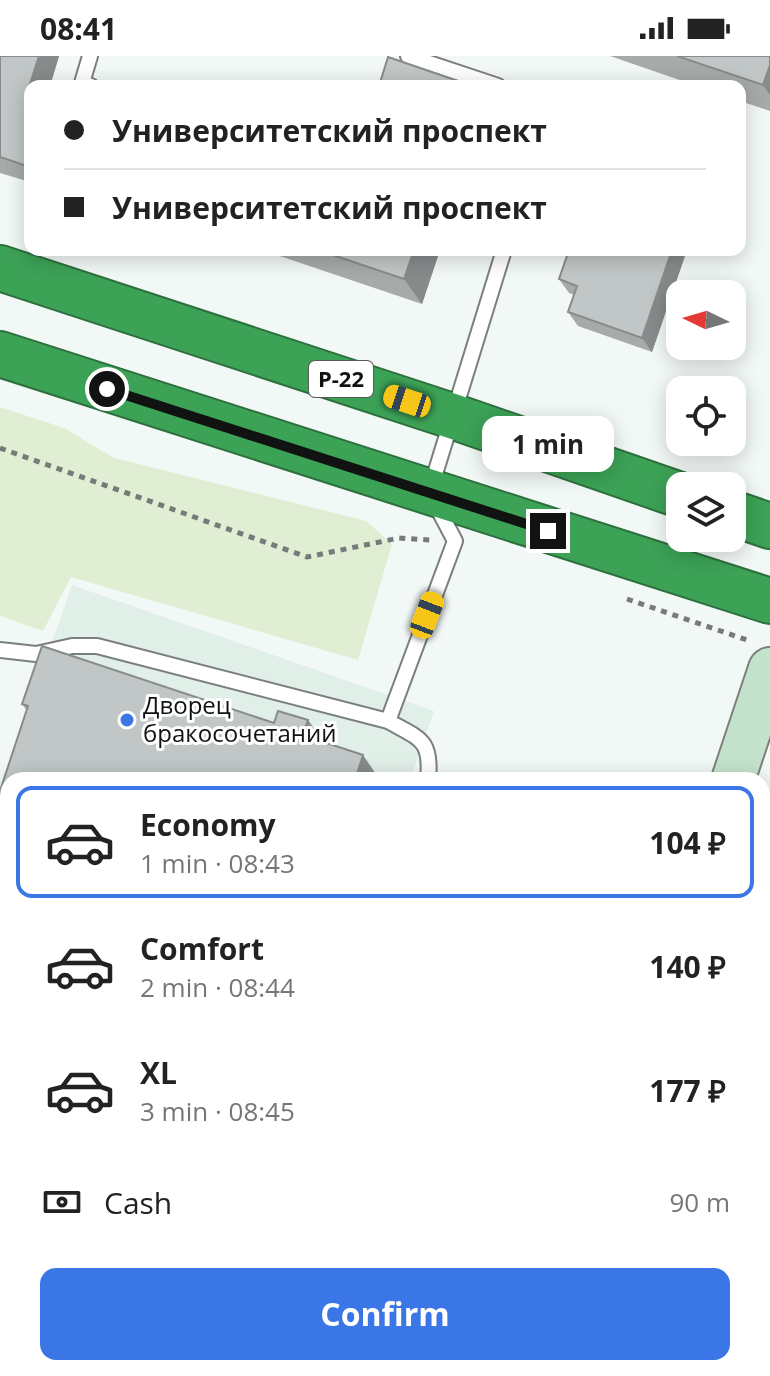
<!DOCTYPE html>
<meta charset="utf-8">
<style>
:root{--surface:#fff;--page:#f2f2f2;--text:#222;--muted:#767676;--line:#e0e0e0;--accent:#3a76e5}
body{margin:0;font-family:"Open Sans",sans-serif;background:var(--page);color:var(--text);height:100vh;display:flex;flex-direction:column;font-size:30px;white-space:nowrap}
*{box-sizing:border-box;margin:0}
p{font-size:26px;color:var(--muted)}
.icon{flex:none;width:44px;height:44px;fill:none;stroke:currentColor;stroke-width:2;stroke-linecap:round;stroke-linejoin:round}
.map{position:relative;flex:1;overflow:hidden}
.details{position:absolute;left:0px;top:716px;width:770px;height:604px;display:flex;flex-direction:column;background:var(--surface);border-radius:24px 24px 0 0;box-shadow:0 4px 20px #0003}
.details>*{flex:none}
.top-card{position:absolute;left:24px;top:24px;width:722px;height:176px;border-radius:16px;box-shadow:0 4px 20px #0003;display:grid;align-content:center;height:176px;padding:0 40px;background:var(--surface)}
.needle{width:52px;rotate:275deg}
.buttons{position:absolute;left:666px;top:224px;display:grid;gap:16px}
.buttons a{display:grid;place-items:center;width:80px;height:80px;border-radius:16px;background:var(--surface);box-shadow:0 4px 20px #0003;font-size:40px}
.end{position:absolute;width:36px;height:36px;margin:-18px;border:10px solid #111312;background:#fff;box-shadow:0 0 0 4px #fff}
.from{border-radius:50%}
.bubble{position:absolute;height:56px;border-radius:16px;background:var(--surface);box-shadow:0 4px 20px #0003;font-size:26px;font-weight:700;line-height:56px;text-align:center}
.car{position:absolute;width:24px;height:48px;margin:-24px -12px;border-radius:10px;box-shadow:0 0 6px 2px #0007;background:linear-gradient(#f5c518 24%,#345 0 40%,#f5c518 0 76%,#345 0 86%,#f5c518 0)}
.top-card b{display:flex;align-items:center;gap:28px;height:76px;font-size:30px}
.top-card b+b{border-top:2px solid var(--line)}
.top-card i{width:20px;height:20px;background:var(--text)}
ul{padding:14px 0 0;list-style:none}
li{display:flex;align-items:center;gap:24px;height:112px;margin:0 16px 12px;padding:0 24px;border:4px solid transparent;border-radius:16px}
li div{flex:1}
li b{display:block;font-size:30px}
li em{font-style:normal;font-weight:700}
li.active{border-color:var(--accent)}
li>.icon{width:72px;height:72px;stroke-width:1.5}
.pay{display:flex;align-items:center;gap:20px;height:88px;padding:0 40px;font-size:30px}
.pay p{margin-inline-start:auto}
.button{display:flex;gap:16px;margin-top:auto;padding:16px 40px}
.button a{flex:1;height:92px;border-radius:16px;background:var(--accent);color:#fff;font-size:32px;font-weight:700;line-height:92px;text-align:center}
.status{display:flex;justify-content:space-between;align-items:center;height:56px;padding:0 40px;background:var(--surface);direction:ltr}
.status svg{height:22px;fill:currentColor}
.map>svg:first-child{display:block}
.built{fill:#e1efe9}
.green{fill:#e0eed3}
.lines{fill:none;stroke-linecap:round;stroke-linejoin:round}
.lane-casing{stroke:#7b807d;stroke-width:18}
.street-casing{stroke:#7b807d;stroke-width:34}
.secondary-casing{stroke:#7b807d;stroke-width:46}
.highway-casing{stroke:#2d703e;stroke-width:48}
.path{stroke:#767a79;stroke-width:5;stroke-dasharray:6 6;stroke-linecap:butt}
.lane{stroke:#fff;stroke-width:14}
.street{stroke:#fff;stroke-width:30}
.secondary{stroke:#c4e3cc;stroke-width:42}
.highway{stroke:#3ca256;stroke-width:44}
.wall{fill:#a6abaa}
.shaded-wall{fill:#878b8b}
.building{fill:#c1c7c6;stroke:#878b8b;stroke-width:2}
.route{stroke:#111312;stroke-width:10}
.poi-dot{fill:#3a76e5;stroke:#fff;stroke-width:3}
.labels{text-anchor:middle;stroke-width:6;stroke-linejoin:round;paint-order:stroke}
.shield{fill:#fff;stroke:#585a59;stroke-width:2}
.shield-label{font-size:22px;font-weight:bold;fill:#111312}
.poi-label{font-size:24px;fill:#111312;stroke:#fff;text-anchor:start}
</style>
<div class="status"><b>08:41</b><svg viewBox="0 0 49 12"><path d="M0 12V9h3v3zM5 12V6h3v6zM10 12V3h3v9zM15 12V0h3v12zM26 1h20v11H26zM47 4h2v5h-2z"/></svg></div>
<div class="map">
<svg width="770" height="1320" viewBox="0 0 770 1320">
<rect width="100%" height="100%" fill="#f2f8f6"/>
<path class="built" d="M 72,529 L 434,655 L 410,724 L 8,724 L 8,800 L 0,797 L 0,735 Z"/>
<path class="green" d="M 0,351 L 64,372 L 114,402 L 366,465 L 392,488 L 358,604 L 71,521 L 43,575 L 0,560 Z"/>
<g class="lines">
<g class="lane-casing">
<g id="lane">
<path d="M 90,0 L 82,27 L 91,30"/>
<path d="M 408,0 L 498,30"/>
<path d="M 431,431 L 504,194"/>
<path d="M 0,594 L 36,598 L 72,590 L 97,590 L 388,665 C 420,683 432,683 428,724"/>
<path d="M 388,665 L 455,485 L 436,449"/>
<path d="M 0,793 L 8,796"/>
</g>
</g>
<g class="street-casing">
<g id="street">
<path d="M 0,1063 L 8,1067"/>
<path d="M 179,1320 L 182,1312"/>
</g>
</g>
<g class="secondary-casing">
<g id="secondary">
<path d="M 733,724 L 770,613"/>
<path d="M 546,1320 L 549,1312"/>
</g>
</g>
<g class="highway-casing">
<g id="highway">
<path d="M 0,212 L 452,360 L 680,439"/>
<path d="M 0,298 L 770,545"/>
<path d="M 732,457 L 770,470"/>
</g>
</g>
<g class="path">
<path d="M 0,392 L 307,501 L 399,482 L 430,484"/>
<path d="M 627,543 L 750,585"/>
</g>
<use href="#lane" class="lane"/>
<use href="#street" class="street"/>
<use href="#secondary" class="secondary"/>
<use href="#highway" class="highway"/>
</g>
<g class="wall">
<path d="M 0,0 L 59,0 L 50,30 L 30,30 L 30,126 L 0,117 Z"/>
<path d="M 610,0 L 770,0 L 770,55 L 740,45 L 740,30 L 697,30 Z"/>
<path d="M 262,194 L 440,194 L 422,248 Z"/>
<path d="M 687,194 L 652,296 L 578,270 L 568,256 L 574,239 L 569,237 L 559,223 Z"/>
<path d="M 22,648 L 274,667 L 308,664 L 322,685 L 380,724 L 8,724 L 8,770 L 0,759 L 0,735 L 27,655 Z"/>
</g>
<g class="shaded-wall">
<path d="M 39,0 L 59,0 L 50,30 L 30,30 L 30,41 L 27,37 Z"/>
<path d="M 770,9 L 770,39 L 763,29 Z"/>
<path d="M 414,194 L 440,194 L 422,248 L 404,223 Z"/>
<path d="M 672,194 L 687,194 L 652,296 L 642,282 Z"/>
<path d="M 308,664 L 325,689 L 302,679 Z"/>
<path d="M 363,699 L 380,724 L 355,724 Z"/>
<path d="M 142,1312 L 157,1312 L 154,1320 L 139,1320 Z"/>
<path d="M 278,1312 L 290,1312 L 289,1320 L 277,1320 Z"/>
</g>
<g class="building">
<path d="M 0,0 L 39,0 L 27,37 L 30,38 L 30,111 L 0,101 Z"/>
<path d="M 677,0 L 770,0 L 770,9 L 763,29 Z"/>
<path d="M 388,1 L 470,29 L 470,30 L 379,30 Z"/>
<path d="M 318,194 L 414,194 L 404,223 Z"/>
<path d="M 569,194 L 672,194 L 642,282 L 568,256 L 577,230 L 559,223 Z"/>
<path d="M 42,590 L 274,667 L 278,655 L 308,664 L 302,679 L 363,699 L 355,724 L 8,724 L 8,756 L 0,753 L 0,735 L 28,650 L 22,648 Z"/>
<path d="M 770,1188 L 770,1320 L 746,1320 L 748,1312 L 762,1312 L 762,1233 Z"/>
<path d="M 97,1312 L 142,1312 L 139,1320 L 94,1320 Z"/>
<path d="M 227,1312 L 278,1312 L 277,1320 L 226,1320 Z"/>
</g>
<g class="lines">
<path class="route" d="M 107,333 L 548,475"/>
</g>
<circle class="poi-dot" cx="127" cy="664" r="8"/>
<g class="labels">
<rect class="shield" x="309" y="305" width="64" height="36" rx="6"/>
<g class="shield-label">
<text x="341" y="331">Р-22</text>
</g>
<g class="poi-label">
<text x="143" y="658">Дворец<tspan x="143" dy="28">бракосочетаний</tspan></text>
</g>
</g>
</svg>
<div class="buttons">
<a><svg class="needle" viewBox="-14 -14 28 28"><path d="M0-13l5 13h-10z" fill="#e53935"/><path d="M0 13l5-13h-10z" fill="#767676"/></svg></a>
<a><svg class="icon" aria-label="locate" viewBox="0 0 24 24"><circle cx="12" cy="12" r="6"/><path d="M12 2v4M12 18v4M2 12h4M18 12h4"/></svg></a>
<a><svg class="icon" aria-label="layers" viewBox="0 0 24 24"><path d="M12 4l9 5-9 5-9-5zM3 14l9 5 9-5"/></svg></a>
</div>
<i class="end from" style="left:107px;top:333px"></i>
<i class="end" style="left:548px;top:475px"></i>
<div class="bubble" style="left:482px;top:360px;width:132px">1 min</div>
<i class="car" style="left:407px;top:345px;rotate:288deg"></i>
<i class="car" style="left:427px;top:559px;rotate:21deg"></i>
<div class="top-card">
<b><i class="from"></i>Университетский проспект</b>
<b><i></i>Университетский проспект</b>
</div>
<section class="details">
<ul>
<li class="active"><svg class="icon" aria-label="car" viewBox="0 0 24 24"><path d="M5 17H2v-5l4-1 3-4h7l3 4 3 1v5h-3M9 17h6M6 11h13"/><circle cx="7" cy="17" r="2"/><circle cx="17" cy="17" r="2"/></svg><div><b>Economy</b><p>1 min · 08:43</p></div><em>104 ₽</em></li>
<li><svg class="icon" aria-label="car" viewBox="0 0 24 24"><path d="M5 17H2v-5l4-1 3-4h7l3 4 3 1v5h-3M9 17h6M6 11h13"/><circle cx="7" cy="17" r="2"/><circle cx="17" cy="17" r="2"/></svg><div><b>Comfort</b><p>2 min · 08:44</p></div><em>140 ₽</em></li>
<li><svg class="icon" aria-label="car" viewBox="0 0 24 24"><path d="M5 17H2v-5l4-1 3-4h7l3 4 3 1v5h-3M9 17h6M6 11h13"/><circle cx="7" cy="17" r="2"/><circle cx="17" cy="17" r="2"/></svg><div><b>XL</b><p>3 min · 08:45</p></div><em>177 ₽</em></li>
</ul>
<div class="pay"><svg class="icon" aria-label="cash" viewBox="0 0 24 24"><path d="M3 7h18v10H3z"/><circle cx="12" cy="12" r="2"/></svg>Cash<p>90 m</p></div>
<div class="button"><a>Confirm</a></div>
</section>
</div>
